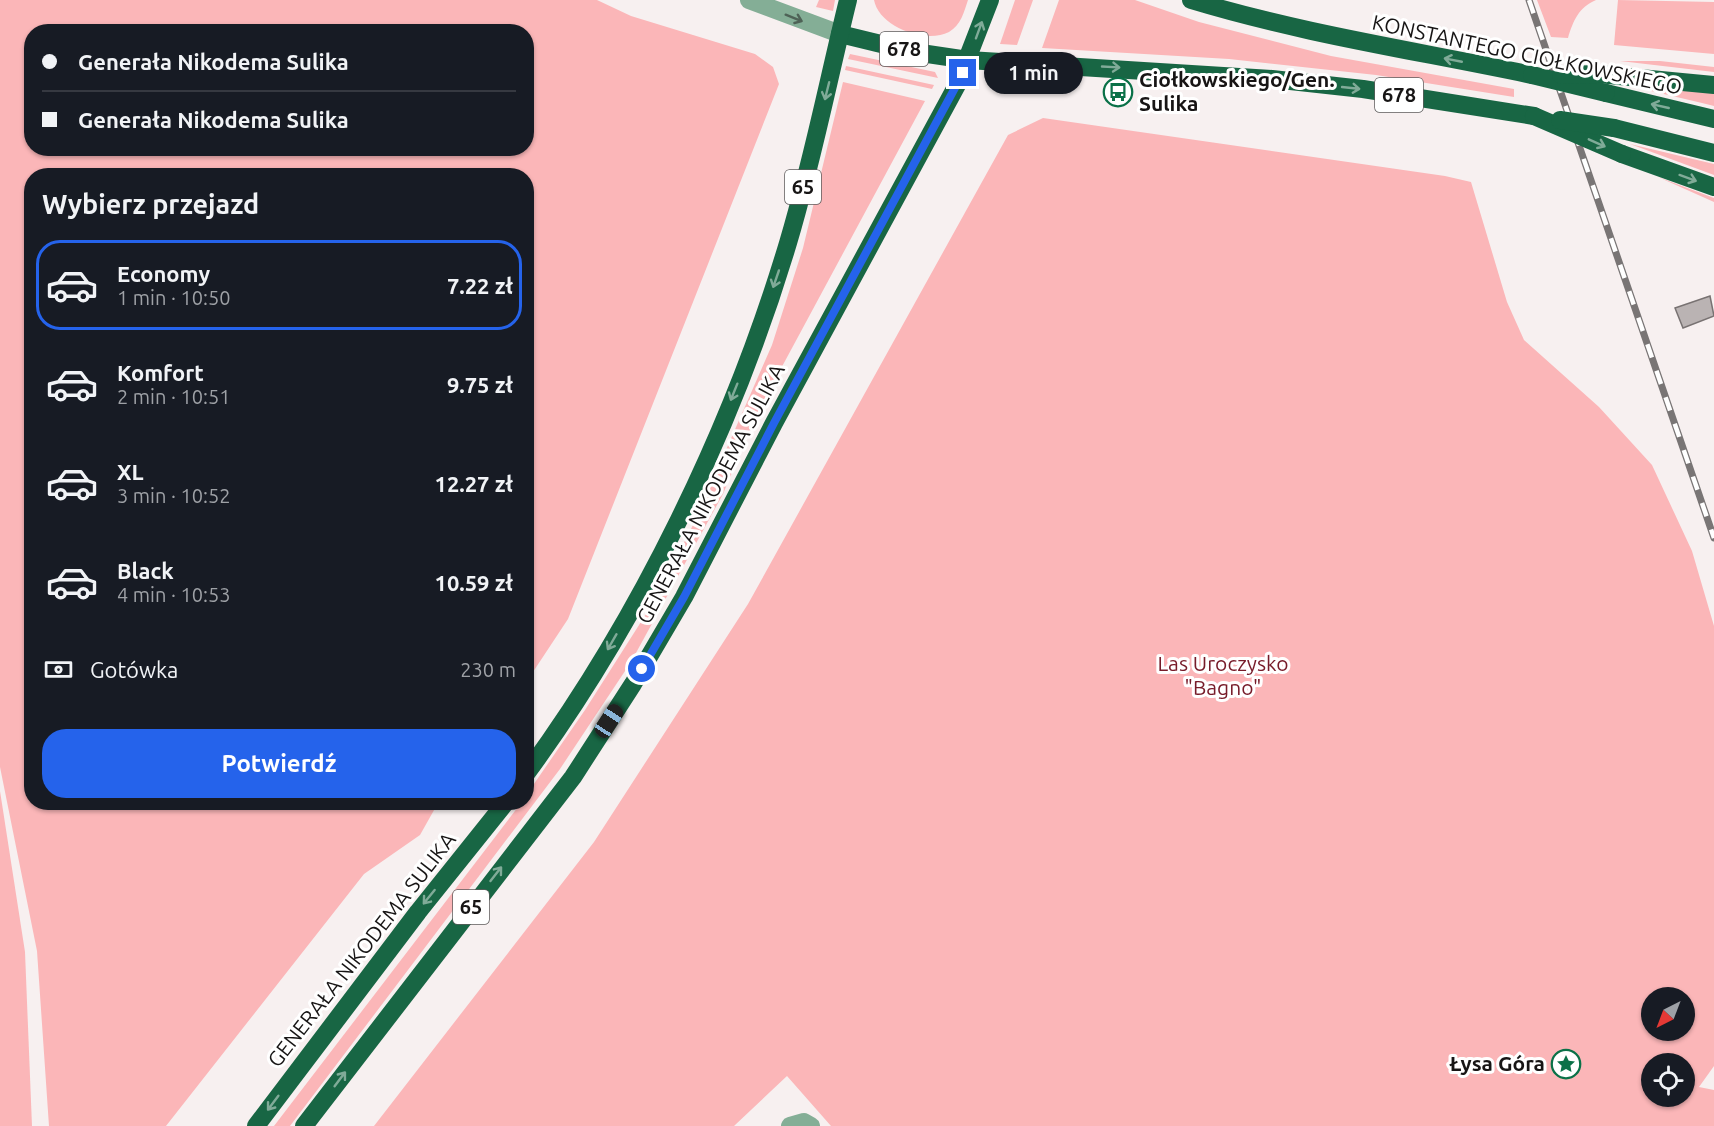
<!DOCTYPE html>
<html lang="pl">
<meta charset="utf-8">
<style>
:root{--surface:#171b24;--page:#20242c;--text:#f1f3f6;--muted:#9ea1a6;--line:#363941;--accent:#2563eb}
body{margin:0;font-family:Ubuntu,sans-serif;background:var(--page);color:var(--text);height:100vh;display:flex;flex-direction:column;font-size:22px;white-space:nowrap}
*{box-sizing:border-box;margin:0}
p{font-size:20px;color:var(--muted)}
.icon{flex:none;width:33px;height:33px;fill:none;stroke:currentColor;stroke-width:2;stroke-linecap:round;stroke-linejoin:round}
.map{position:relative;flex:1;overflow:hidden}
.panel{position:absolute;left:24px;top:168px;width:510px;height:642px;display:flex;flex-direction:column;background:var(--surface);border-radius:24px;box-shadow:0 2px 4px #0004}
.panel>*{flex:none}
.banner{position:absolute;left:24px;top:24px;width:510px;height:132px;border-radius:24px;box-shadow:0 2px 4px #0004;display:grid;align-content:center;height:132px;padding:0 18px;background:var(--surface)}
.needle{width:39px;rotate:222deg}
.fabs{position:absolute;left:1641px;top:987px;display:grid;gap:12px}
.fabs a{display:grid;place-items:center;width:54px;height:54px;border-radius:50%;background:var(--surface);box-shadow:0 2px 4px #0004;font-size:30px}
.end{position:absolute;width:27px;height:27px;margin:-14px;border:8px solid #2563eb;background:#fff;box-shadow:0 0 0 3px #fff}
.from{border-radius:50%}
.bubble{position:absolute;height:42px;border-radius:21px;background:var(--surface);box-shadow:0 2px 4px #0004;font-size:20px;font-weight:700;line-height:42px;text-align:center}
.car{position:absolute;width:18px;height:36px;margin:-18px -9px;border-radius:8px;box-shadow:0 0 4px 2px #0007;background:linear-gradient(#222 24%,#8ab4d8 0 40%,#222 0 76%,#8ab4d8 0 86%,#222 0)}
.banner b{display:flex;align-items:center;gap:21px;height:57px;font-size:22px}
.banner b+b{border-top:2px solid var(--line)}
.banner i{width:15px;height:15px;background:var(--text)}
ul{padding:0;list-style:none}
li{display:flex;align-items:center;gap:18px;height:90px;margin:0 12px 9px;padding:0 6px;border:3px solid transparent;border-radius:24px}
li div{flex:1}
li b{display:block;font-size:22px}
li em{font-style:normal;font-weight:700}
li.on{border-color:var(--accent)}
li>.icon{width:54px;height:54px;stroke-width:1.5}
h2{padding:0 18px;font-size:27px;line-height:72px}
.pay{display:flex;align-items:center;gap:15px;height:66px;padding:0 18px;font-size:22px}
.pay p{margin-inline-start:auto}
.action{display:flex;gap:12px;margin-top:auto;padding:12px 18px}
.action a{flex:1;height:69px;border-radius:24px;background:var(--accent);color:#fff;font-size:24px;font-weight:700;line-height:69px;text-align:center}
.map>svg:first-child{display:block}
.green{fill:#fbb6b8;fill-rule:evenodd}
.building{fill:#bab3b3;stroke:#787272;stroke-width:1.5}
.lines{fill:none;stroke-linecap:round;stroke-linejoin:round}
.minor{stroke:#84ae96;stroke-width:18}
.tertiary{stroke:#84ae96;stroke-width:18}
.trunk{stroke:#186644;stroke-width:18}
.rail-casing{stroke:#797575;stroke-width:7}
.rail{stroke:#fff;stroke-width:4.5;stroke-dasharray:14;stroke-linecap:butt}
.trunk-bridge{stroke:#186644;stroke-width:18}
.oneway{stroke:#4e6256}
.oneway2{stroke:#80ab98}
.route{stroke:#2563eb;stroke-width:8}
.labels{text-anchor:middle;stroke-width:6;stroke-linejoin:round;paint-order:stroke}
.shield{fill:#fff;stroke:#5d5b5b;stroke-width:1.5}
.shield-label{font-size:20px;font-weight:bold;fill:#171515}
.street-label{font-size:21px;fill:#171515;stroke:#fff}
.poi-label{font-size:21px;font-weight:bold;fill:#171515;stroke:#fff;text-anchor:start}
.park-label{font-size:21px;fill:#771b29;stroke:#fff}
</style>
<div class="map">
<svg width="1714" height="1126" viewBox="0 0 1714 1126">
<rect width="100%" height="100%" fill="#f7f0f0"/>
<g class="green">
<path d="M 0,0 L 597,0 L 631,16 L 755,54 L 773,67 L 779,84 L 568,619 L 527,681 L 526,176 L 32,176 L 32,802 L 438,803 L 420,835 L 364,874 L 166,1126 L 49,1126 L 37,951 L 0,767 ZM 32,32 L 526,32 L 526,148 L 32,148 Z"/>
<path d="M 819,0 L 835,0 L 833,11 L 816,7 Z"/>
<path d="M 874,0 L 968,0 C 964,12 961,25 949,32 C 925,44 879,27 874,0 Z"/>
<path d="M 1015,0 L 1033,0 L 1017,45 L 1000,44 Z"/>
<path d="M 1059,0 L 1135,0 L 1199,22 L 1331,56 L 1514,89 L 1514,97 L 1376,75 L 1229,59 L 1042,48 Z"/>
<path d="M 1537,0 L 1596,0 C 1579,7 1573,21 1568,38 L 1551,37 Z"/>
<path d="M 1618,0 L 1714,2 L 1714,54 L 1614,45 Z"/>
<path d="M 850,54 L 935,72 L 938,78 L 848,59 Z"/>
<path d="M 1620,61 L 1660,61 L 1714,67 L 1714,72 Z"/>
<path d="M 846,66 L 934,85 L 932,89 L 845,70 Z"/>
<path d="M 843,82 L 925,101 L 756,415 L 723,494 L 631,662 L 560,769 L 290,1126 L 274,1126 L 521,803 L 526,802 L 527,794 L 585,710 L 653,603 L 694,523 L 772,345 L 803,248 Z"/>
<path d="M 1613,82 L 1714,93 L 1714,106 L 1702,103 Z"/>
<path d="M 1043,118 L 1445,176 L 1471,182 L 1507,302 L 1524,340 L 1599,407 L 1652,465 L 1692,551 L 1714,626 L 1714,1066 L 1699,1087 L 1714,1090 L 1714,1126 L 831,1126 L 787,1076 L 734,1126 L 374,1126 L 594,842 L 748,604 L 1008,135 ZM 1652,998 L 1684,998 L 1684,1030 L 1652,1030 ZM 1652,1064 L 1684,1064 L 1684,1096 L 1652,1096 Z"/>
<path d="M 1630,144 L 1714,164 L 1714,175 Z"/>
<path d="M 1658,177 L 1714,198 L 1714,202 Z"/>
<path d="M 0,791 L 25,952 L 32,1126 L 0,1126 Z"/>
</g>
<path class="building" d="M 1710,296 L 1714,316 L 1683,328 L 1675,308 Z"/>
<g class="lines">
<path class="minor" d="M 790,1126 L 804,1122 L 811,1126"/>
<path class="tertiary" d="M 749,0 L 840,34"/>
<g class="trunk">
<path d="M 1191,0 C 1303,34 1418,51 1532,75"/>
<path d="M 840,34 L 914,52 L 968,60 L 1272,79 L 1363,89 L 1534,116"/>
<path d="M 1598,74 L 1714,85"/>
<path d="M 1606,93 L 1714,119"/>
<path d="M 1614,128 L 1714,153"/>
<path d="M 1622,154 L 1714,187"/>
<path d="M 526,774 C 640,619 733,427 788,243 C 812,163 828,81 848,0"/>
<path d="M 256,1126 L 418,912 L 506,802"/>
<path d="M 304,1126 L 573,777 L 633,684 L 684,597 L 774,423 L 957,85 L 990,0"/>
</g>
<g class="rail-casing">
<path id="rail" d="M 1529,0 L 1714,538"/>
</g>
<use href="#rail" class="rail"/>
<g class="trunk-bridge">
<path d="M 1532,75 L 1606,93"/>
<path d="M 1561,75 L 1598,74"/>
<path d="M 1534,116 L 1622,154"/>
<path d="M 1560,120 L 1614,128"/>
</g>
</g>
<defs><path id="oneway-shaft" d="M-6 0H5M1.5-3L5.5 0L1.5 3" fill="none" stroke-width="1.6" stroke-linecap="round" stroke-linejoin="round" transform="scale(1.5)"/></defs>
<use class="oneway" href="#oneway-shaft" transform="translate(794 18) rotate(22)"/>
<g class="oneway2">
<use href="#oneway-shaft" transform="translate(979 30) rotate(-70)"/>
<use href="#oneway-shaft" transform="translate(1453 60) rotate(-169)"/>
<use href="#oneway-shaft" transform="translate(1111 67) rotate(3)"/>
<use href="#oneway-shaft" transform="translate(1351 88) rotate(6)"/>
<use href="#oneway-shaft" transform="translate(827 91) rotate(104)"/>
<use href="#oneway-shaft" transform="translate(1660 106) rotate(-167)"/>
<use href="#oneway-shaft" transform="translate(1597 143) rotate(24)"/>
<use href="#oneway-shaft" transform="translate(1688 178) rotate(20)"/>
<use href="#oneway-shaft" transform="translate(776 279) rotate(109)"/>
<use href="#oneway-shaft" transform="translate(734 392) rotate(112)"/>
<use href="#oneway-shaft" transform="translate(612 642) rotate(120)"/>
<use href="#oneway-shaft" transform="translate(496 874) rotate(-52)"/>
<use href="#oneway-shaft" transform="translate(429 897) rotate(129)"/>
<use href="#oneway-shaft" transform="translate(340 1079) rotate(-53)"/>
<use href="#oneway-shaft" transform="translate(273 1103) rotate(127)"/>
</g>
<g class="lines">
<path class="route" d="M 642,669 L 684,597 L 774,423 L 963,73"/>
</g>
<defs>
<g id="bus-ring" transform="scale(1.5)"><circle r="9.5" fill="#fff" stroke="#0a7148" stroke-width="1.5"/><path d="M-5-6H5V4H4V6H2V4H-2V6H-4V4H-5ZM-3.5-4V0h7V-4ZM-3.5 1.2v1.5H-2V1.2ZM2 1.2v1.5H3.5V1.2Z" fill="#0a7148"/></g>
<g id="sight-ring" transform="scale(1.5)"><circle r="9.5" fill="#fff" stroke="#0a7148" stroke-width="1.5"/><path d="M0-6L1.8-2.2L6-1.7L2.9 1.2L3.7 5.4L0 3.3L-3.7 5.4L-2.9 1.2L-6-1.7L-1.8-2.2Z" fill="#0a7148"/></g>
</defs>
<g fill-rule="evenodd">
<use href="#bus-ring" x="1118" y="92"/>
<use href="#sight-ring" x="1566" y="1064"/>
</g>
<g class="labels">
<g class="shield">
<rect x="880" y="32" width="48" height="34" rx="4.5"/>
<rect x="1375" y="78" width="48" height="34" rx="4.5"/>
<rect x="785" y="170" width="36" height="34" rx="4.5"/>
<rect x="453" y="890" width="36" height="34" rx="4.5"/>
</g>
<g class="shield-label">
<text x="904" y="56">678</text>
<text x="1399" y="102">678</text>
<text x="803" y="194">65</text>
<text x="471" y="914">65</text>
</g>
<g class="street-label">
<text transform="translate(1527 55) rotate(12)" y="7">KONSTANTEGO CIOŁKOWSKIEGO</text>
<text transform="translate(711 494) rotate(-62)" y="7">GENERAŁA NIKODEMA SULIKA</text>
<text transform="translate(362 950) rotate(-52)" y="7">GENERAŁA NIKODEMA SULIKA</text>
</g>
<g class="poi-label">
<text x="1139" y="87">Ciołkowskiego/Gen.<tspan x="1139" dy="24">Sulika</tspan></text>
<text x="1545" y="1071" text-anchor="end">Łysa Góra</text>
</g>
<g class="park-label">
<text x="1223" y="671">Las Uroczysko<tspan x="1223" dy="24">"Bagno"</tspan></text>
</g>
</g>
</svg>
<div class="fabs">
<a><svg class="needle" viewBox="-14 -14 28 28"><path d="M0-13l5 13h-10z" fill="#e53935"/><path d="M0 13l5-13h-10z" fill="#9ea1a6"/></svg></a>
<a><svg class="icon" aria-label="locate" viewBox="0 0 24 24"><circle cx="12" cy="12" r="6"/><path d="M12 2v4M12 18v4M2 12h4M18 12h4"/></svg></a>
</div>
<i class="end from" style="left:642px;top:669px"></i>
<i class="end" style="left:963px;top:73px"></i>
<div class="bubble" style="left:984px;top:52px;width:99px">1 min</div>
<i class="car" style="left:609px;top:721px;rotate:33deg"></i>
<div class="banner">
<b><i class="from"></i>Generała Nikodema Sulika</b>
<b><i></i>Generała Nikodema Sulika</b>
</div>
<section class="panel">
<h2>Wybierz przejazd</h2>
<ul>
<li class="on"><svg class="icon" aria-label="car" viewBox="0 0 24 24"><path d="M5 17H2v-5l4-1 3-4h7l3 4 3 1v5h-3M9 17h6M6 11h13"/><circle cx="7" cy="17" r="2"/><circle cx="17" cy="17" r="2"/></svg><div><b>Economy</b><p>1 min · 10:50</p></div><em>7.22 zł</em></li>
<li><svg class="icon" aria-label="car" viewBox="0 0 24 24"><path d="M5 17H2v-5l4-1 3-4h7l3 4 3 1v5h-3M9 17h6M6 11h13"/><circle cx="7" cy="17" r="2"/><circle cx="17" cy="17" r="2"/></svg><div><b>Komfort</b><p>2 min · 10:51</p></div><em>9.75 zł</em></li>
<li><svg class="icon" aria-label="car" viewBox="0 0 24 24"><path d="M5 17H2v-5l4-1 3-4h7l3 4 3 1v5h-3M9 17h6M6 11h13"/><circle cx="7" cy="17" r="2"/><circle cx="17" cy="17" r="2"/></svg><div><b>XL</b><p>3 min · 10:52</p></div><em>12.27 zł</em></li>
<li><svg class="icon" aria-label="car" viewBox="0 0 24 24"><path d="M5 17H2v-5l4-1 3-4h7l3 4 3 1v5h-3M9 17h6M6 11h13"/><circle cx="7" cy="17" r="2"/><circle cx="17" cy="17" r="2"/></svg><div><b>Black</b><p>4 min · 10:53</p></div><em>10.59 zł</em></li>
</ul>
<div class="pay"><svg class="icon" aria-label="cash" viewBox="0 0 24 24"><path d="M3 7h18v10H3z"/><circle cx="12" cy="12" r="2"/></svg>Gotówka<p>230 m</p></div>
<div class="action"><a>Potwierdź</a></div>
</section>
</div>
